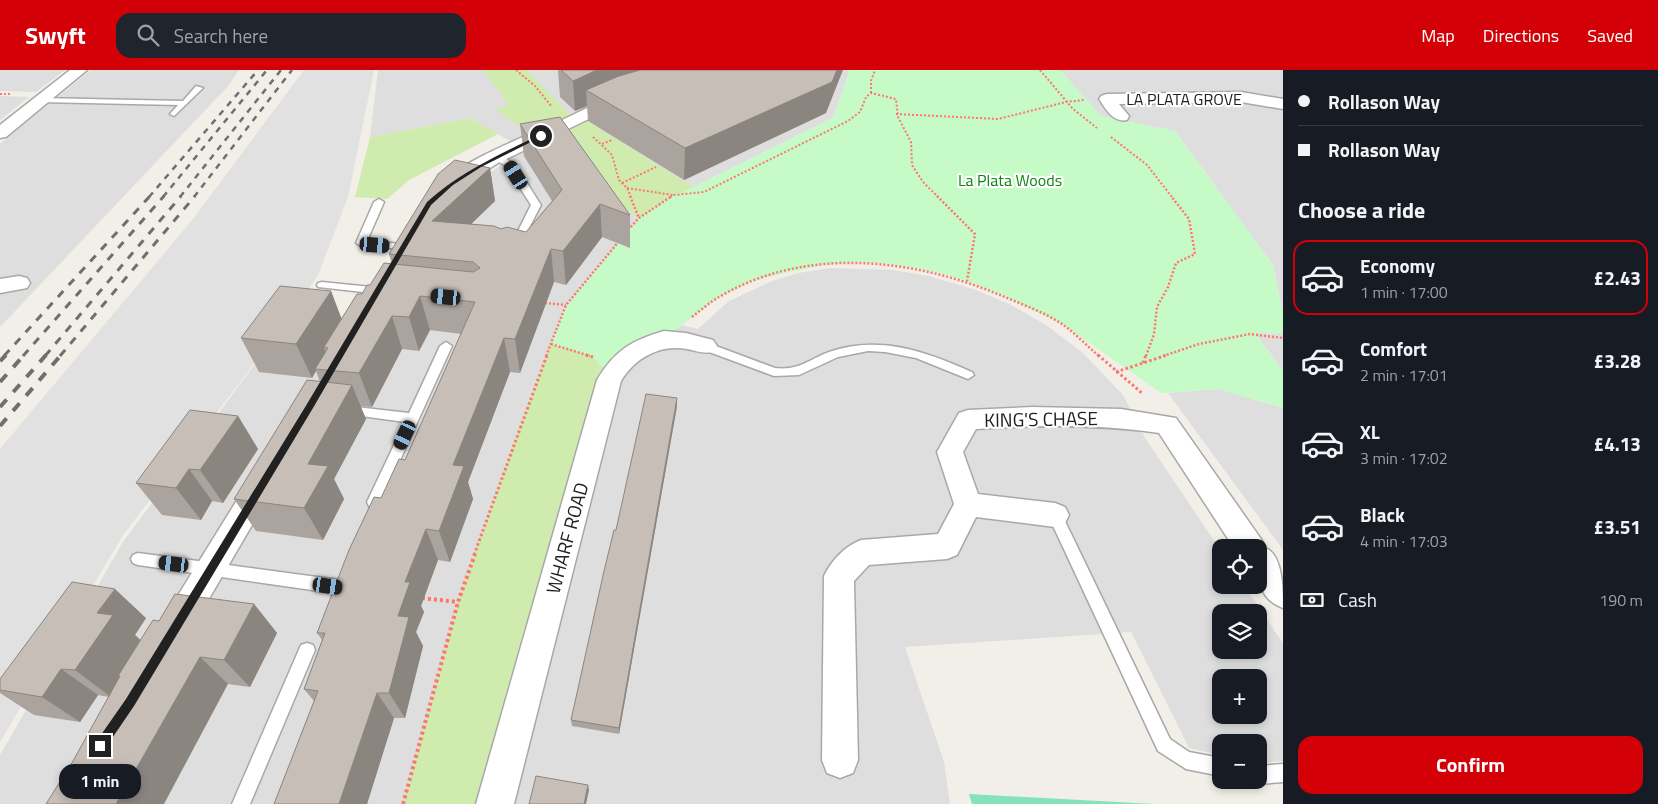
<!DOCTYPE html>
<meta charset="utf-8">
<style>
:root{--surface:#171b24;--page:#20242c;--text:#f1f3f6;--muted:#9ea1a6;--line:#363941;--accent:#d30008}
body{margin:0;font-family:"Titillium Web",sans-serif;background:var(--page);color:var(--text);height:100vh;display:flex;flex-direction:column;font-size:19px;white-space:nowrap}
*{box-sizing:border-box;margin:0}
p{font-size:16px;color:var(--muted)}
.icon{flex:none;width:28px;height:28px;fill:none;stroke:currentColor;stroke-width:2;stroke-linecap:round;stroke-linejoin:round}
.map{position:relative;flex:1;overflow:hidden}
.side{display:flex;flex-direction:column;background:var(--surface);width:375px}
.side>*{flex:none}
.top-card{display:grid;align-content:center;height:110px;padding:0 15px;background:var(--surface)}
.controls{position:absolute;left:1212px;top:469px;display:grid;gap:10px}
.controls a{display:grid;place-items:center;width:55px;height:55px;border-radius:10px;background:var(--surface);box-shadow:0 2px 8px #0003;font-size:25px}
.end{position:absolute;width:22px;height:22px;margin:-11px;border:6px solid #212121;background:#fff;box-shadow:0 0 0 2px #fff}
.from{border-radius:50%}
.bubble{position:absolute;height:35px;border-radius:15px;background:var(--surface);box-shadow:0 2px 8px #0003;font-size:16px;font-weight:700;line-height:35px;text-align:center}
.car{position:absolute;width:15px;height:30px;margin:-15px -8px;border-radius:6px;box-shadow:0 0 4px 1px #0007;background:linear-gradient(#222 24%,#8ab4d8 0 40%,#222 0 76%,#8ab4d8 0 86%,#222 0)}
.top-card b{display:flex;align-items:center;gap:18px;height:48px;font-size:19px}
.top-card b+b{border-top:1px solid var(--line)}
.top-card i{width:12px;height:12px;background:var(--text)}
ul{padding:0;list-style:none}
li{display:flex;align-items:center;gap:15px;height:75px;margin:0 10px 8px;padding:0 5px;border:2px solid transparent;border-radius:15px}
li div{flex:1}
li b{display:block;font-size:19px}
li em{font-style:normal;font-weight:700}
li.on{border-color:var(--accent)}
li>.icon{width:45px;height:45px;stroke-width:1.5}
h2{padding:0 15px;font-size:22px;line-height:60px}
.pay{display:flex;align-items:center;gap:12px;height:55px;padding:0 15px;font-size:19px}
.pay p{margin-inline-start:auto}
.button{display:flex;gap:10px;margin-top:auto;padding:10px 15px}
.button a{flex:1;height:58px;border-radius:15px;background:var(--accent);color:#fff;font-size:20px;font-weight:700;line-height:58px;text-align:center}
header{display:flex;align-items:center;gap:30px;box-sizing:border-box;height:70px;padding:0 25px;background:var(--accent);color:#fff}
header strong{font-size:24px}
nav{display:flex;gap:28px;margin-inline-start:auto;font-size:18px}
.search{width:350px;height:45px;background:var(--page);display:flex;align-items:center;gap:12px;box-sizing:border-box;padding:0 18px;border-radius:15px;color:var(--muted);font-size:19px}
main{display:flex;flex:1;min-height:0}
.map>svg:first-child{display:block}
.residential{fill:#dfdede;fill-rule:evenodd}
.grass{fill:#cfecae}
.park{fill:#c6fbc8}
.pitch{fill:#85e2ba}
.parking{fill:#e1e1e1}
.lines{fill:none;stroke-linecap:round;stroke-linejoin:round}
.service-casing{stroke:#a8a8a8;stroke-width:3}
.minor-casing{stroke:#a8a8a8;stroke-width:3}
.path-far3{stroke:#fd776d;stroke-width:2;stroke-dasharray:2 2;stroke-linecap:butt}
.path-far2{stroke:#fd776d;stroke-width:2.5;stroke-dasharray:2 2;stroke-linecap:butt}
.path-far1{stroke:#fd776d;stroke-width:3;stroke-dasharray:2.5 2.5;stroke-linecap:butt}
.path{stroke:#fd776d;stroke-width:4;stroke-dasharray:3 3;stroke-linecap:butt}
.service{fill:#fff;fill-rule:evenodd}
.minor{fill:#fff;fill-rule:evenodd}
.rail-far2{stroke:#6f6f6f;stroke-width:2.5;stroke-dasharray:6 6;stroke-linecap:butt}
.rail-far1{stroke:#6f6f6f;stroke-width:3;stroke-dasharray:8 8;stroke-linecap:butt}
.rail{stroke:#6f6f6f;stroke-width:4;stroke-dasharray:10 10;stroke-linecap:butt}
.wall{fill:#aba39d}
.shaded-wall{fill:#8b8580}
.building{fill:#c7beb7;stroke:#8b8580}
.route{fill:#212121}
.labels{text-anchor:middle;stroke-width:4.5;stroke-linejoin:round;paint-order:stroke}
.far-street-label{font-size:16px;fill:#212121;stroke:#fff}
.far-park-label{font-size:16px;fill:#09860e;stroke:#fff}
.street-label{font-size:19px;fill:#212121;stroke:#fff}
</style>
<header>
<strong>Swyft</strong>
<div class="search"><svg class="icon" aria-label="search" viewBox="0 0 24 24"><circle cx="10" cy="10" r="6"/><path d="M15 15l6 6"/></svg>Search here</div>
<nav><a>Map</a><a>Directions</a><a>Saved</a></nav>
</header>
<main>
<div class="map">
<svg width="1283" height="734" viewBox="0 0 1283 734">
<rect width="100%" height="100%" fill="#f2eee8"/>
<g class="residential">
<path d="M 0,0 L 65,0 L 36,22 L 0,21 Z"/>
<path d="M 91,0 L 239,0 L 228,16 L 0,257 L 0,74 Z"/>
<path d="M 378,0 L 850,0 L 833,48 L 679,124 L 674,125 L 566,235 L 551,274 L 595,288 L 609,310 L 681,255 L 698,259 L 729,231 L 772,211 L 798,203 L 832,198 L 894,200 L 928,206 L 976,220 L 1011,235 L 1046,255 L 1083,283 L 1123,325 L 1145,368 L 1221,481 L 1221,515 L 1244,515 L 1283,573 L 1283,691 L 1259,693 L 1259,672 L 1221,672 L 1221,685 L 1189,678 L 1131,562 L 905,577 L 944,692 L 950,734 L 0,734 L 0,685 L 123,472 L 293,243 L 375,254 L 451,130 L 524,79 L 470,48 L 370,67 ZM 1221,542 L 1259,542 L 1259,580 L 1221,580 ZM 1221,608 L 1259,608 L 1259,645 L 1221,645 Z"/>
<path d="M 1060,0 L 1283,0 L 1283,243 L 1273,195 L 1175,61 L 1101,46 Z"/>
<path d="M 0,26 L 29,27 L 0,50 Z"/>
<path d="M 1255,263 L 1283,263 L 1283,301 Z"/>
<path d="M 1219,319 L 1283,338 L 1283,480 L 1168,323 Z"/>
</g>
<g class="grass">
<path d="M 483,0 L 527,0 L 571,45 L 528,61 L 495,40 L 509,35 Z"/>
<path d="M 470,48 L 498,64 L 409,110 L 387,129 L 355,127 L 370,67 Z"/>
<path d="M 587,51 L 693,117 L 679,124 L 674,125 L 639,148 L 621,136 L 556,65 Z"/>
<path d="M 551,274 C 577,282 600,282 609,310 L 495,734 L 403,734 L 458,532 L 512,377 Z"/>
</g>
<path class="park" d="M 850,0 L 1060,0 L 1101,46 L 1175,61 L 1273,195 L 1283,243 L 1283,263 L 1255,264 L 1283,301 L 1283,338 L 1219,319 L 1161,323 L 1062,254 L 1008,228 L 972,213 L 941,203 L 884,193 L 856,192 L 822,195 L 754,210 L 719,227 L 609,310 C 600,282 577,281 551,274 L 566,235 L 639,148 L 674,125 L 679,124 L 833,48 Z"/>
<path class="pitch" d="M 969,724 L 1154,734 L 972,734 Z"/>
<path class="parking" d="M 304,0 L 374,0 L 348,127 L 318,205 L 293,243 L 123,465 L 0,672 L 0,379 L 193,149 Z"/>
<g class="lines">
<g class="service-casing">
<g id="service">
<path d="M 196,16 L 203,18 L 174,46 L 170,44 L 178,35 L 40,32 L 36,30 L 40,28 L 183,31 Z"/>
<path d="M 494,85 C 513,83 531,121 541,135 L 519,177 L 513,177 L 511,175 L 531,135 L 506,96 L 494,89 Z"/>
<path d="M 379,129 L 384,132 L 367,171 L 402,174 L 407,177 L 405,179 L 361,176 L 356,173 L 374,132 Z"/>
<path d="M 322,212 L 381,218 L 386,221 L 381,224 L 318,217 L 317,215 L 318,213 Z"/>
<path d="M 446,272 L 452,276 L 381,432 L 379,436 L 374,437 L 369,436 L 367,432 L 405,352 L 347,344 L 341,340 L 347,336 L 409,343 L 440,276 Z"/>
<path d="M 705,272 L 775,298 C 801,301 810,288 832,281 C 881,265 927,282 972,302 L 974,305 L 968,309 L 916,288 L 885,282 L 868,281 L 838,287 L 799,305 L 774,306 L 701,279 L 699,276 L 701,273 Z"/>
<path d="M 1055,439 L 1060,441 L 1062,445 L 1170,669 L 1189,682 L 1221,688 L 1221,706 L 1186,699 L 1158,681 L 1048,445 L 1050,441 Z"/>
<path d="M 138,483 L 347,511 L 352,513 L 354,518 L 352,523 L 347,525 L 138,495 L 133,493 L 131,489 L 133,485 Z"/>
<path d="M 307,573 L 313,575 L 315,580 L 250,734 L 232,734 L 301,575 Z"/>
<path d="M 1283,694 L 1283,712 L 1259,714 L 1253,711 L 1259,710 L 1259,696 Z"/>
</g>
</g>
<g class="minor-casing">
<g id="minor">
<path d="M 70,0 L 87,0 L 6,67 L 0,68 L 0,55 Z"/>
<path d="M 1241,22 L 1283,29 L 1283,39 L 1241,32 L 1119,34 L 1129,46 L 1127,50 C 1113,53 1106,39 1099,29 L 1101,26 L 1107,24 Z"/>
<path d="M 620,25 L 626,27 L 628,30 L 626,33 L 605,41 L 498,93 L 457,119 L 450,121 L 443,119 L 441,115 C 456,93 533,63 560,51 C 580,42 598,31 620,25 Z"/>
<path d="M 19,206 L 27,208 L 30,213 L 27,218 L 0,223 L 0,209 Z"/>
<path d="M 664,261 L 686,263 L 713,270 L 717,276 L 713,282 C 703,284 697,281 687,279 C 660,274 635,288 621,311 L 514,734 L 476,734 L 597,310 C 614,281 632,270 664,261 Z"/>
<path d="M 1032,337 L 1121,339 L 1176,348 L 1261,469 L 1266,478 C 1283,486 1283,520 1283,538 C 1254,527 1259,503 1259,478 L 1234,478 L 1159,363 C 1098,354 1037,355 976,359 L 963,382 L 978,424 L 1055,433 L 1065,437 L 1069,445 L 1065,453 L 1055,457 L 976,447 L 957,485 L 947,489 L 869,495 L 854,511 L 858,690 L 853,703 L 840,708 L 827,703 L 822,690 L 824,506 C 831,491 845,476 861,470 L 938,464 L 954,434 L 937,382 L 959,343 L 968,340 Z"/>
<path d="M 262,403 L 272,406 L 276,414 L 186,568 L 175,573 L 164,568 L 159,558 L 164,548 L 252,406 Z"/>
</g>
</g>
<g class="path-far3">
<path d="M 516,0 L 535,16 L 552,37"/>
<path d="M 1040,0 L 1073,39 L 1097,58"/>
<path d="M 871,23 L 871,11 L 875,0"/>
<path d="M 0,24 L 11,24"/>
<path d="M 896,44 L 998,49 L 1066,32 L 1084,30"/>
<path d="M 593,67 L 612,85 L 619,110 L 627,118 L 631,127"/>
<path d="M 1111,67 L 1147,95 L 1172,127"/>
<path d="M 602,74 L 612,70"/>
<path d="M 622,113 L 656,97"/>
<path d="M 627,118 L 673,125"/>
<path d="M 670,127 L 674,125 L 704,122 L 848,51 L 860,42 L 866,27 L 871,23 L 896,29 L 898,47 L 911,72 L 912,95 L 923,112 L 938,127"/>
</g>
<g class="path-far2">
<path d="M 630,126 L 639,148"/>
<path d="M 937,126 L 975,164 L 967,211"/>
<path d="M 628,160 L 639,148 L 672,126"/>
<path d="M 545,233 L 566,235"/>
<path d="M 692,247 C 701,240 710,232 719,227 C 805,176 912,188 1000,225 C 1021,234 1044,242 1062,254 C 1075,263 1087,276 1099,286"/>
<path d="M 551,274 L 590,286"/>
<path d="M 546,286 L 566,235 L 620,170"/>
<path d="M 1146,286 L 1154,264 L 1157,237 L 1168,217 L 1176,193 L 1195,184 L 1189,149 L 1171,126"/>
<path d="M 1163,286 L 1199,274 L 1250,264 L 1283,268"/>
</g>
<g class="path-far1">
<path d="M 586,285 L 593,287"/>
<path d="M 1098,285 L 1143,324"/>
<path d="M 1143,293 L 1146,285"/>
<path d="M 1116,302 L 1167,285"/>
<path d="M 474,485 L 547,285"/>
</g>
<g class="path">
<path d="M 422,528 L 458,532"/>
<path d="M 403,734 L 458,532 L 475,484"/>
</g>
<use href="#service" class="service"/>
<use href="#minor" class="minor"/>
<g class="rail-far2">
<path d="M 149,127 L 258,0"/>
<path d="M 163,127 L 267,0"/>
<path d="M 180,127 L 281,0"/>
<path d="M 194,127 L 292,0"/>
</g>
<g class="rail-far1">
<path d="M 4,286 L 150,126"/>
<path d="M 23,286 L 164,126"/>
<path d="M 45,286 L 181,126"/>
<path d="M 60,286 L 195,126"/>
</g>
<g class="rail">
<path d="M 0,291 L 6,285"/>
<path d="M 0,312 L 24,285"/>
<path d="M 0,337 L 46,285"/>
<path d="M 0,356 L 61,285"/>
</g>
</g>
<g class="wall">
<path d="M 558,0 L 599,0 L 826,43 L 684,110 L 588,51 L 587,36 L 575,41 L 560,27 Z"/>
<path d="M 520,54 L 630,145 L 630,178 L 602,167 L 566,215 L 554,212 L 520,303 L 510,302 L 468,412 L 473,429 L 450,492 L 438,490 L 421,536 L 424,542 L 416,562 L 423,576 L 405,648 L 394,648 L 367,734 L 274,734 L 314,631 L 304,619 L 322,570 L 317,563 L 381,428 L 405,390 L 461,264 L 430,260 L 419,281 L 402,279 L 372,337 L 360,336 L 366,349 L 334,409 L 344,429 L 323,470 L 256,461 L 234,429 L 320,312 L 316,301 L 312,308 L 259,302 L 241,268 L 331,221 L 341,249 L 362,224 L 392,194 L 389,184 L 490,98 L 495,131 L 471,154 L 501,159 L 526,162 L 552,131 L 524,86 Z"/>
<path d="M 677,336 L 619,664 L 572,656 L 571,650 Z"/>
<path d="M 238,346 L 258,379 L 223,433 L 212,431 L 201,450 L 162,445 L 136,413 Z"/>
<path d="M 254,534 L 277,563 L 250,617 L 228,614 L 73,691 L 109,627 L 98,625 L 80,652 L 34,645 L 0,623 L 0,609 L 146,548 L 135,565 L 140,570 L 159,551 Z"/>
</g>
<g class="shaded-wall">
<path d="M 597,0 L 677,0 L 586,20 L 587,36 L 575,41 L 573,11 Z"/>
<path d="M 837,0 L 843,0 L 826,43 L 684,110 L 685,78 Z"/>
<path d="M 490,98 L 495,131 L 440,184 L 432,151 Z"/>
<path d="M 600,134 L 602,167 L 566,215 L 563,181 Z"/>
<path d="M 551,179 L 554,212 L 520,303 L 515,269 Z"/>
<path d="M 331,221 L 344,255 L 328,278 L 324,277 L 326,284 L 315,299 L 316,301 L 312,308 L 296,274 Z"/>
<path d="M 420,226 L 430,260 L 419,281 L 409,247 Z"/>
<path d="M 392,246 L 402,279 L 372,337 L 359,303 Z"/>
<path d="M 504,268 L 510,302 L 468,412 L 473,429 L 450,492 L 439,461 L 453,395 Z"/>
<path d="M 352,315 L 366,349 L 334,409 L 344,429 L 323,470 L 304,438 L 308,394 Z"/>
<path d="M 677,328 L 677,336 L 619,664 L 619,658 Z"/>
<path d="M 238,346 L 258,379 L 223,433 L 200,400 Z"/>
<path d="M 189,399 L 212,431 L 201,450 L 176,418 Z"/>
<path d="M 426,459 L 438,490 L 421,536 L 424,542 L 416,562 L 423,576 L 405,648 L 389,623 L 398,546 L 405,512 Z"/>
<path d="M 115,519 L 146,548 L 135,565 L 145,574 L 120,606 L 118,606 L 122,609 L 111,627 L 75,600 L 97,543 Z"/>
<path d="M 254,534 L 277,563 L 250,617 L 224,590 Z"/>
<path d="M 200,587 L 228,614 L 164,734 L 116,734 Z"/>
<path d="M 61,599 L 98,625 L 80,652 L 42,627 Z"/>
<path d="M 377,623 L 394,648 L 367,734 L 339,734 Z"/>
<path d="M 588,715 L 589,720 L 586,734 L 584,734 Z"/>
</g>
<g class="building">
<path d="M 561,0 L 597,0 L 573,11 Z"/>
<path d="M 640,0 L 837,0 L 832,12 L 685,78 L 586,20 L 619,6 Z"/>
<path d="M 560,47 L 630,145 L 600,134 L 563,181 L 551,179 L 515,269 L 504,268 L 453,395 L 464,396 L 439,461 L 426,459 L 405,512 L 410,512 L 398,546 L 409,547 L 389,623 L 377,623 L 339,734 L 274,734 L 318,621 L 304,619 L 325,563 L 317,563 L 349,480 L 374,427 L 381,428 L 399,389 L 405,390 L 475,232 L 420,226 L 409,247 L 392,246 L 359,303 L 315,299 L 328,278 L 324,277 L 357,224 L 362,224 L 367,215 L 370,215 L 384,193 L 473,202 L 480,198 L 473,192 L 389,184 L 438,104 L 455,90 L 490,98 L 432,151 L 494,156 L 501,159 L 507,157 L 526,162 L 562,120 L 520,54 Z"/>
<path d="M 280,216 L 331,221 L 296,274 L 241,268 Z"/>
<path d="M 307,310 L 352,315 L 308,394 L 328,396 L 304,438 L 234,429 Z"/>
<path d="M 646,324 L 677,328 L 619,658 L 571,650 L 604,501 L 614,460 L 616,460 Z"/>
<path d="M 190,340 L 238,346 L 200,400 L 189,399 L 176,418 L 136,413 Z"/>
<path d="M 72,512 L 115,519 L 97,543 L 113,545 L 75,600 L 61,599 L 42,627 L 0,620 L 0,609 Z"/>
<path d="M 175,524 L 254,534 L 224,590 L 200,587 L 116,734 L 46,734 L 73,691 L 120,606 L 118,606 L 153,550 L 159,551 Z"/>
<path d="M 536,706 L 588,715 L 584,734 L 529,734 Z"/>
</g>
<path class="route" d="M 539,65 L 543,66 L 481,97 L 453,115 L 431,135 L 313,338 L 134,636 L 104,680 L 100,681 L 96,680 L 95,676 L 96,672 L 126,629 L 307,334 L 427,132 C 462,101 497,86 539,65 Z"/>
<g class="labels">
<g class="far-street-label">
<text x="1184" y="35">LA PLATA GROVE</text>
</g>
<g class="far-park-label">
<text x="1010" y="116">La Plata Woods</text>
</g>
<g class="street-label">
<text transform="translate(1041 349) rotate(-1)" y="7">KING'S CHASE</text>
<text transform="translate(567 468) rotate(-75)" y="7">WHARF ROAD</text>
</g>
</g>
</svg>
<div class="controls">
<a><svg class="icon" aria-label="locate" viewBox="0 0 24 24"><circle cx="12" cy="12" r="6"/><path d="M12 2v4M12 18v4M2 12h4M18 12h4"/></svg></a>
<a><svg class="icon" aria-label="layers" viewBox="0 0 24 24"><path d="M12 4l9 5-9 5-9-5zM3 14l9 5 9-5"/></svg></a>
<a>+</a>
<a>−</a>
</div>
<i class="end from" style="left:541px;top:66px"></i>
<i class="end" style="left:100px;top:676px"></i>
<div class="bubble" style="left:59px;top:694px;width:82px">1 min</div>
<i class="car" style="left:516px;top:105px;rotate:328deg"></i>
<i class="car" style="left:375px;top:175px;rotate:95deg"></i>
<i class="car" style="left:446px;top:227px;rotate:276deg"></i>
<i class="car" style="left:405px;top:365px;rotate:205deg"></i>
<i class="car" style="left:174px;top:494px;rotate:277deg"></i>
<i class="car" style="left:328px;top:516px;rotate:98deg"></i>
</div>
<section class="side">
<div class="top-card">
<b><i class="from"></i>Rollason Way</b>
<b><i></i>Rollason Way</b>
</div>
<h2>Choose a ride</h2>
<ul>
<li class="on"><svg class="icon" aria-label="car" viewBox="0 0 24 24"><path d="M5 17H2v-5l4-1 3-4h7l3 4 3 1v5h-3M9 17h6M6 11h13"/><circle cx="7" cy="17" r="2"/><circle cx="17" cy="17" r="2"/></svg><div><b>Economy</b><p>1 min · 17:00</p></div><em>£2.43</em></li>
<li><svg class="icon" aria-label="car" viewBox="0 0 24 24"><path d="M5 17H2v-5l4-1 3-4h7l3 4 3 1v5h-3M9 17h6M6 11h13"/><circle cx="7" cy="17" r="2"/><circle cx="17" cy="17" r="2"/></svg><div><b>Comfort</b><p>2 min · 17:01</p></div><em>£3.28</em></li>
<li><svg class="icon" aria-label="car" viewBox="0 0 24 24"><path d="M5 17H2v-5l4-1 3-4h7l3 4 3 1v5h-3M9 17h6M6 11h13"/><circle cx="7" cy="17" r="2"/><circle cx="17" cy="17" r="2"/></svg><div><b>XL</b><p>3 min · 17:02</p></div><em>£4.13</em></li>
<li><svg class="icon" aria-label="car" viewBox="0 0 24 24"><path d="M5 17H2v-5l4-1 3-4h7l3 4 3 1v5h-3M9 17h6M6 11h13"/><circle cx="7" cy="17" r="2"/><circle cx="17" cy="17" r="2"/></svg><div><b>Black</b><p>4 min · 17:03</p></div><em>£3.51</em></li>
</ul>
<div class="pay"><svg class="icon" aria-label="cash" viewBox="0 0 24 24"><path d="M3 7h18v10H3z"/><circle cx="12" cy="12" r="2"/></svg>Cash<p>190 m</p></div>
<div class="button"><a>Confirm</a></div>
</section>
</main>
